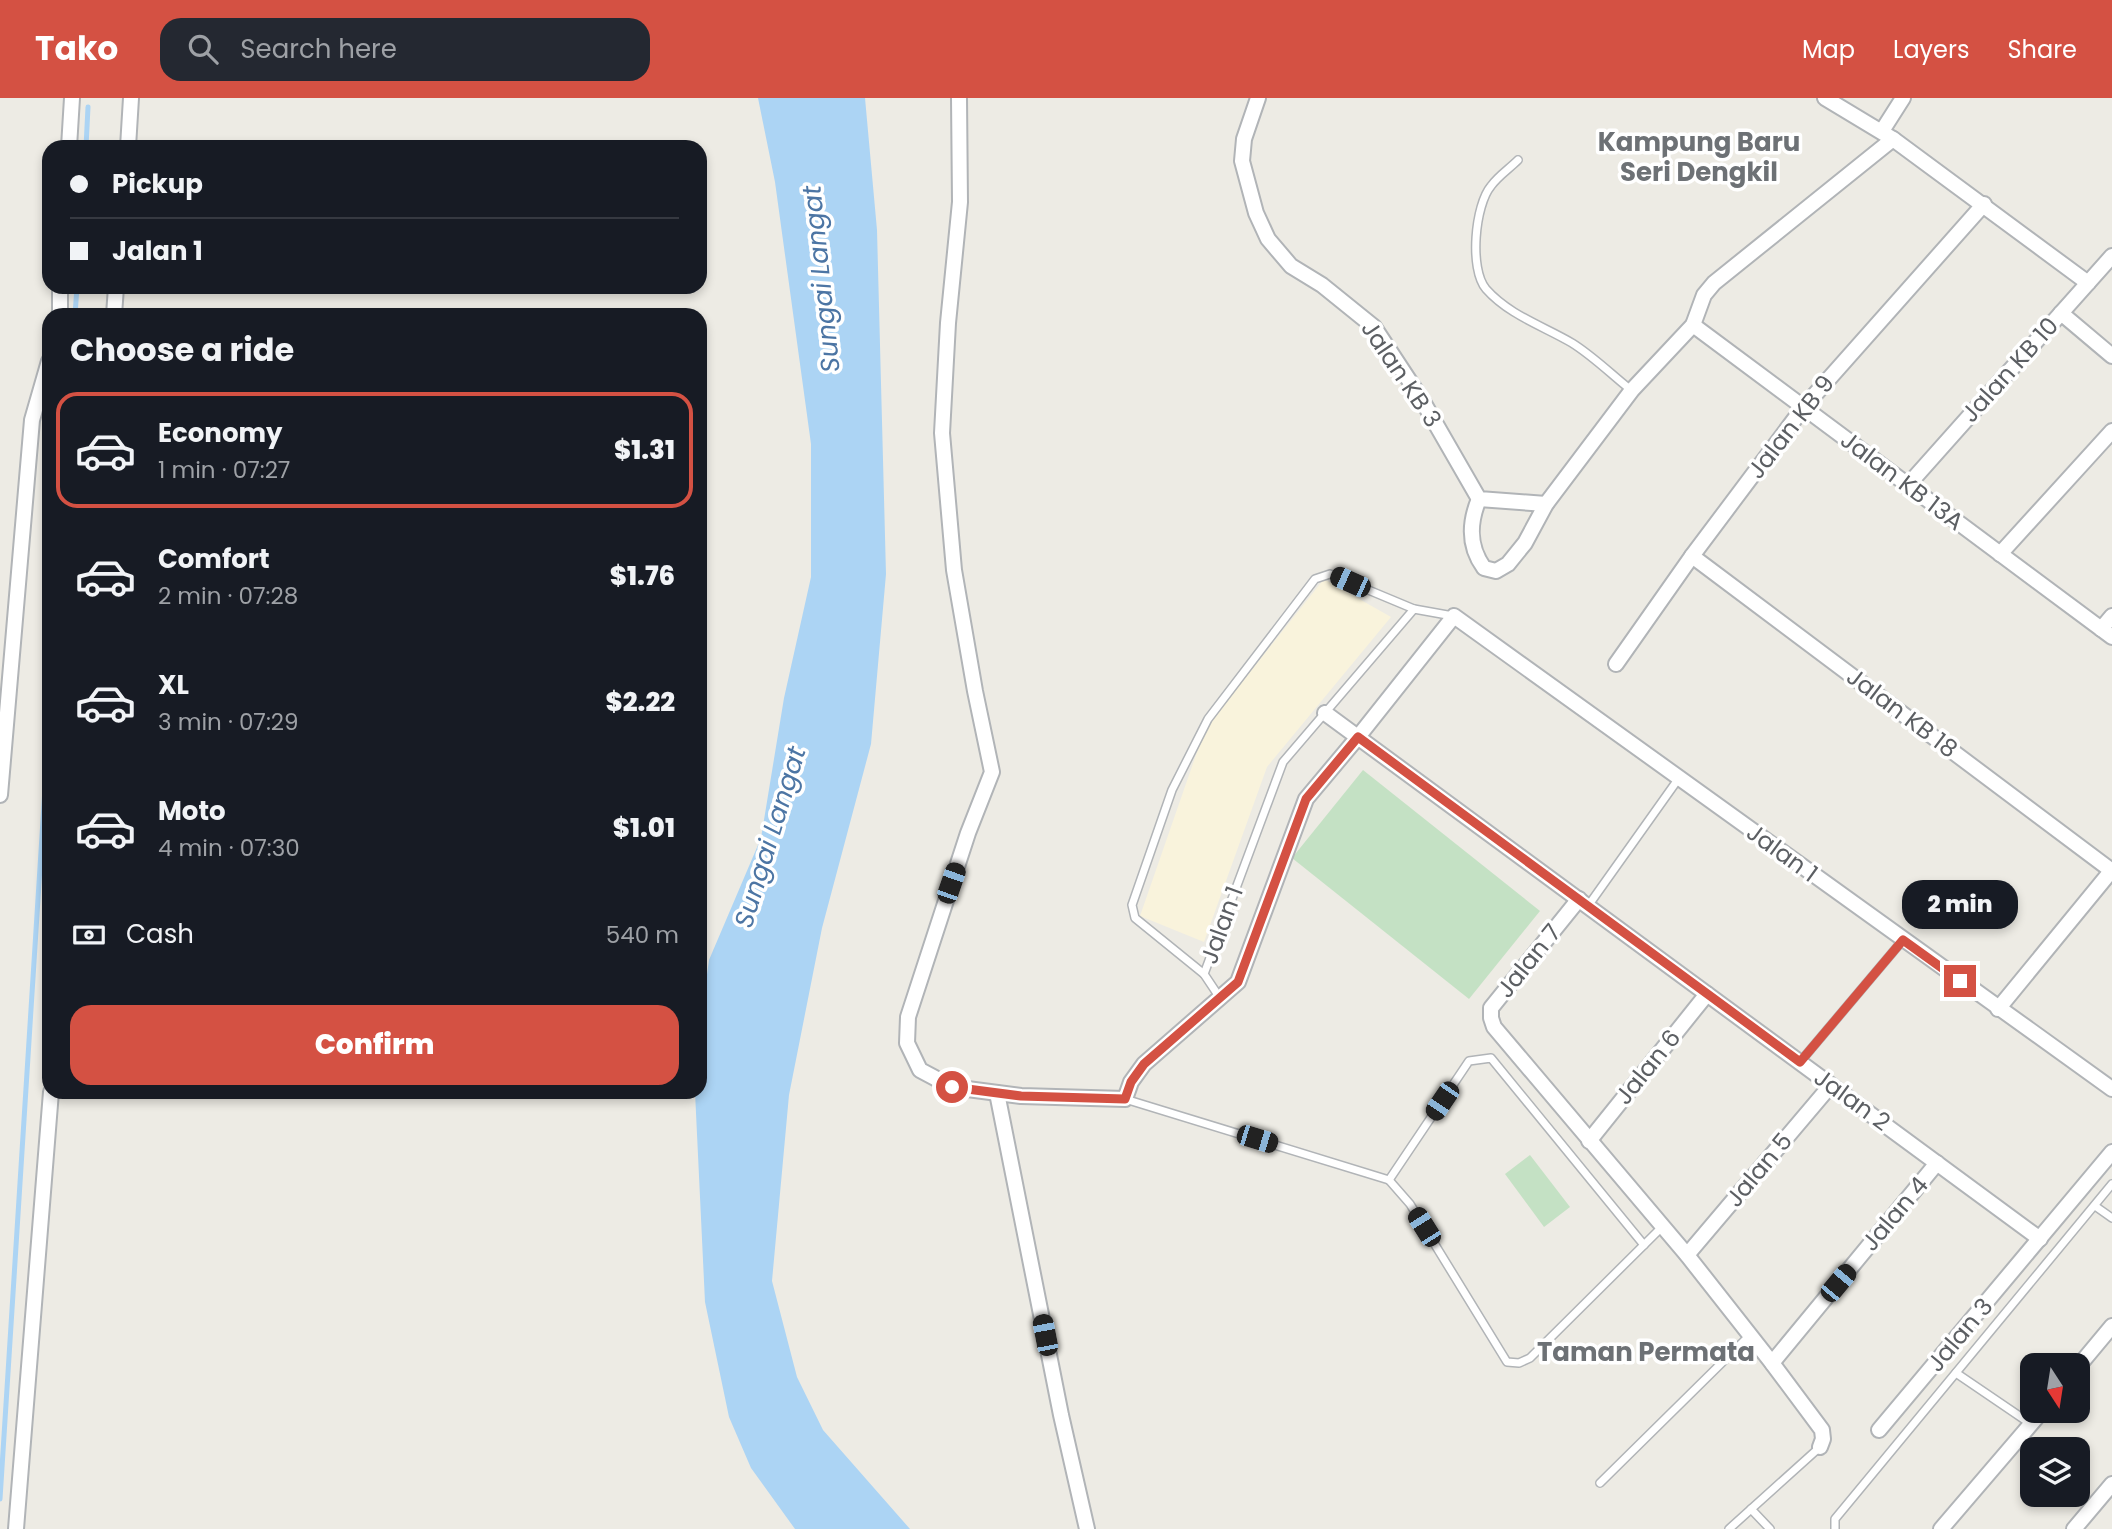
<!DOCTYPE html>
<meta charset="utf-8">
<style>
:root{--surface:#171b24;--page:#242831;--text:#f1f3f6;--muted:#9ea1a6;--line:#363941;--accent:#d45143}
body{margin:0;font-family:Poppins,sans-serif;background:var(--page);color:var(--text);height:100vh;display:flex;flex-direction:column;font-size:26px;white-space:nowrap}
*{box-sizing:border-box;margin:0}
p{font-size:23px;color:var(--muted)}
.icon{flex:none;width:38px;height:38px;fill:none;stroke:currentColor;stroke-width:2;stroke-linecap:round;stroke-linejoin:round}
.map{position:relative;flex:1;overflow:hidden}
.details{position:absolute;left:42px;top:210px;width:665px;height:791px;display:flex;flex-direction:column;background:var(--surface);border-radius:21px;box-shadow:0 4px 10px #0003}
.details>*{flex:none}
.hud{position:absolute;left:42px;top:42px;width:665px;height:154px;border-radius:21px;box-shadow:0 4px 10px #0003;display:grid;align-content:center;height:154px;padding:0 28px;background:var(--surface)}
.needle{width:46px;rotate:168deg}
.buttons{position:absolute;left:2020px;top:1255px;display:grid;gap:14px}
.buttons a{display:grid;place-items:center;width:70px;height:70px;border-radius:14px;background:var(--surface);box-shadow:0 4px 10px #0003;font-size:35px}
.end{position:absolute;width:32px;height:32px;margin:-16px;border:9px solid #d45143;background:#fff;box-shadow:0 0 0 4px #fff}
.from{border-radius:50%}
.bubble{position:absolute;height:49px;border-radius:21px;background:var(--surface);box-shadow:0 4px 10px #0003;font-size:23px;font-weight:800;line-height:49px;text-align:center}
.car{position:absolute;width:21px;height:42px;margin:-21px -10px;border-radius:9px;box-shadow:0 0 5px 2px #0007;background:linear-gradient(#222 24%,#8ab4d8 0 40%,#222 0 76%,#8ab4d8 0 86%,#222 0)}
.hud b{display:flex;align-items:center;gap:24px;height:66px;font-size:26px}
.hud b+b{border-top:2px solid var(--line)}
.hud i{width:18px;height:18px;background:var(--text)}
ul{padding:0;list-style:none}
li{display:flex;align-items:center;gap:21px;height:116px;margin:0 14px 10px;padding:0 14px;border:4px solid transparent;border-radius:21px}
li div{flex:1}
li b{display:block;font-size:26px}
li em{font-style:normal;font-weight:800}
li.selected{border-color:var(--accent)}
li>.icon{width:63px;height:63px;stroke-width:1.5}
h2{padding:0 28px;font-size:32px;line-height:84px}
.pay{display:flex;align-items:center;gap:18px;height:77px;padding:0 28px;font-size:26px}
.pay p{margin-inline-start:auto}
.button{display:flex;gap:14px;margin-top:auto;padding:14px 28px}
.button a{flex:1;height:80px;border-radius:21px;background:var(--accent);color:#fff;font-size:28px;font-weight:800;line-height:80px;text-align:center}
header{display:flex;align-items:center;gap:42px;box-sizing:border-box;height:98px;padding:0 35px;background:var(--accent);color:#fff}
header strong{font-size:33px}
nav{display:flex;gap:38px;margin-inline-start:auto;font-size:24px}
.search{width:490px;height:63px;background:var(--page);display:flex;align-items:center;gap:18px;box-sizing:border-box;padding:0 24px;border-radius:21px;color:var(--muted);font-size:26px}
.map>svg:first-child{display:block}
.commercial{fill:#f9f3dc}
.green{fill:#c4e1c4}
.water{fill:#acd4f4}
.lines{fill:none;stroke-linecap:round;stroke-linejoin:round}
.stream{stroke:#acd4f4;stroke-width:5}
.lane-casing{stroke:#b1b4b7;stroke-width:10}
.street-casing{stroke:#b1b4b7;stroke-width:18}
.lane{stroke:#fff;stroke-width:7}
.street{stroke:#fff;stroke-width:14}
.route{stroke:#d45143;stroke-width:9}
.labels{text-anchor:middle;stroke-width:7;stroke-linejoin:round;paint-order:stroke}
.street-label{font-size:24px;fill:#5c5f63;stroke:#fff}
.neighbourhood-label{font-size:26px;font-weight:bold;fill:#6d7175;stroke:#fff}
.water-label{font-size:26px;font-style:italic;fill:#4c75a4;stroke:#fff}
</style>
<header>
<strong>Tako</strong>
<div class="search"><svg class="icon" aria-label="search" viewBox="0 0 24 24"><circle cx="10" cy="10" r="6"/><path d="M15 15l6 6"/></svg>Search here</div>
<nav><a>Map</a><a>Layers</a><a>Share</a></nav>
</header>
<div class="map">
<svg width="2112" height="1431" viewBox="0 0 2112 1431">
<rect width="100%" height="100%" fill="#edebe4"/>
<path class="commercial" d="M 1324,481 L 1391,519 L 1267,669 L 1204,844 L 1140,818 L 1197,654 L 1211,623 Z"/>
<g class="green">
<path d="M 1363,672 L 1540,813 L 1469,901 L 1292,760 Z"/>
<path d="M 1530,1057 L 1570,1109 L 1544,1129 L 1505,1076 Z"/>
</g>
<path class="water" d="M 758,0 L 865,0 L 877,132 L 886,476 L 871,646 L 822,830 L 789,997 L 772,1183 L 797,1279 L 823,1332 L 910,1431 L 795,1431 L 751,1370 L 729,1319 L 705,1204 L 695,994 L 700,994 L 700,926 L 709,862 L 761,740 L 784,600 L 811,479 L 811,346 L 775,84 Z"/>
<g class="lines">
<g class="stream">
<path d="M 86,49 L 88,9"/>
<path d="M 75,217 L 77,189"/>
<path d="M 0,1401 L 49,627"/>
</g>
<g class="lane-casing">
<g id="lane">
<path d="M 1518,62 C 1509,71 1498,78 1491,88 C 1475,107 1469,171 1486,191 C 1509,217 1543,228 1572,245 C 1593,258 1612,277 1631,292"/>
<path d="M 1588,808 L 1679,680"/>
<path d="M 1204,876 L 1135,820 L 1132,807 L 1172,692 L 1208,621 L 1315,481 L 1330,476 L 1414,511"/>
<path d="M 1220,900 L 1204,876 L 1283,664 L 1414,511 L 1453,518"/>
<path d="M 1800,964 L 1903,842"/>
<path d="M 1125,1001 L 1389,1082 L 1410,1106 L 1507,1264 L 1519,1265 L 1530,1260 L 1663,1128"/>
<path d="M 1389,1082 L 1469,963 L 1491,960 L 1644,1147"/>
<path d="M 2095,1108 L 2112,1120"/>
<path d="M 1956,1275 L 2031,1326"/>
<path d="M 1600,1385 L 1750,1237"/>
<path d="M 1751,1411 L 1770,1431"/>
<path d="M 1729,1431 L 1820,1349"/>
<path d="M 1835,1431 L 1835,1421 L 2112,1086"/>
</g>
</g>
<g class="street-casing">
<g id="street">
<path d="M 959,0 L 960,104 L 948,225 L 942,335 L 954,472 L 975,593 L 992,674 L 968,735 L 908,919 L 907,945 L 920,972 L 952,989 L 1021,998 L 1125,1001 L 1131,984 L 1144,966 L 1238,884 L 1306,701 L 1358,639 L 1454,518 L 2112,991"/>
<path d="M 1258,0 L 1244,41 L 1242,63 L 1256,115 L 1268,141 L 1291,168 L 1322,187 L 1374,229 L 1422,302 L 1479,401 L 1546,406"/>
<path d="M 1825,0 L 1893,41 L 2088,185"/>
<path d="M 1882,33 L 1903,0"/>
<path d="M 69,49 L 72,0"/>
<path d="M 128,49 L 131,0"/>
<path d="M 2061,215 L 2112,258"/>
<path d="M 60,217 L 60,189"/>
<path d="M 114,217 L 116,189"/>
<path d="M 1693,227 L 2112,539"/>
<path d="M 1908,387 L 2112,158"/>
<path d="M 1479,401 C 1469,425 1468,448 1484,470 L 1496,473 L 1508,466 L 1525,445 L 1546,406 L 1632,292 L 1693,227 L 1704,197 L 1714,185 L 1893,41"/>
<path d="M 2000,456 L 2112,333"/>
<path d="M 1692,458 L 2112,773"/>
<path d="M 2101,531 L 2112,518"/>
<path d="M 1616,566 L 1692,458 L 1803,310 L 1984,106"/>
<path d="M 1325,615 L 2040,1141"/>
<path d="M 0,697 L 32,322 L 49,263"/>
<path d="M 1579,801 L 1491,910 L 1491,920 L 1494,929 L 1687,1157 L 1772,1265 L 1822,1332 L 1823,1341 L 1820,1349"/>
<path d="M 1998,911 L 2112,772"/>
<path d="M 997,995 L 1061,1317 L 1087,1431"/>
<path d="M 1589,1043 L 1707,896"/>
<path d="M 1687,1157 L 1831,987"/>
<path d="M 1772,1265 L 1937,1065"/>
<path d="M 2077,1270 L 2112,1228"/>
<path d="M 1879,1332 L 2112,1054"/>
<path d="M 16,1431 L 51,994"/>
<path d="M 1941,1431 L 2043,1312"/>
<path d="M 2074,1431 L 2112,1386"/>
</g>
</g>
<use href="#lane" class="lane"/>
<use href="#street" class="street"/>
</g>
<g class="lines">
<path class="route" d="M 952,989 L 1021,998 L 1125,1001 L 1131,984 L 1144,966 L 1238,884 L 1306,701 L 1358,639 L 1800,964 L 1903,842 L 1960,883"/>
</g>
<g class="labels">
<g class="street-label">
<text transform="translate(2010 272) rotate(-48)" y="8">Jalan KB 10</text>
<text transform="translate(1401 276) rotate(56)" y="8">Jalan KB 3</text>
<text transform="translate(1791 329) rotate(-52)" y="8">Jalan KB 9</text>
<text transform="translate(1902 383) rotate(37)" y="8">Jalan KB 13A</text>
<text transform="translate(1902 615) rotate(37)" y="8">Jalan KB 18</text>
<text transform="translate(1782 755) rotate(36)" y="8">Jalan 1</text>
<text transform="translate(1222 827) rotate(-70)" y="8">Jalan 1</text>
<text transform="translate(1529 863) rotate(-51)" y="8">Jalan 7</text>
<text transform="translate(1648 969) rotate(-51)" y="8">Jalan 6</text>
<text transform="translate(1852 1002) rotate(36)" y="8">Jalan 2</text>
<text transform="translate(1759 1072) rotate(-50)" y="8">Jalan 5</text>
<text transform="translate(1895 1116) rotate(-50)" y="8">Jalan 4</text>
<text transform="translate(1960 1237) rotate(-50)" y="8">Jalan 3</text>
</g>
<g class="neighbourhood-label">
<text x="1699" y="53">Kampung Baru<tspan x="1699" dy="30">Seri Dengkil</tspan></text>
<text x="1646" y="1263">Taman Permata</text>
</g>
<g class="water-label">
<text transform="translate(821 181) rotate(-96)" y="9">Sungai Langat</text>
<text transform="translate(770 739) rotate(-73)" y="9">Sungai Langat</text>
</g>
</g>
</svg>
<div class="buttons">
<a><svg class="needle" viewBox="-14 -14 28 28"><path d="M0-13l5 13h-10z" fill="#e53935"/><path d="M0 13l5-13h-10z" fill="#9ea1a6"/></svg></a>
<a><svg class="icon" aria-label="layers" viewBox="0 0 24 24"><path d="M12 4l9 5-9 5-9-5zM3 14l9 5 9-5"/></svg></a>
</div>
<i class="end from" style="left:952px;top:989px"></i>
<i class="end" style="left:1960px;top:883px"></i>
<div class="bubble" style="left:1902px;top:782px;width:116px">2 min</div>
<i class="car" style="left:1350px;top:484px;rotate:294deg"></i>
<i class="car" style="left:951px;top:785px;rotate:19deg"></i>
<i class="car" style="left:1442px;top:1003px;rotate:214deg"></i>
<i class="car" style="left:1257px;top:1041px;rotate:107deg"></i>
<i class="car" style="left:1424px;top:1129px;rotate:328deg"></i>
<i class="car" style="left:1838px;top:1185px;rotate:40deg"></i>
<i class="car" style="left:1045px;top:1237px;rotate:349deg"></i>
<div class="hud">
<b><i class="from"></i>Pickup</b>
<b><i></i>Jalan 1</b>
</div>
<section class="details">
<h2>Choose a ride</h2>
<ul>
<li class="selected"><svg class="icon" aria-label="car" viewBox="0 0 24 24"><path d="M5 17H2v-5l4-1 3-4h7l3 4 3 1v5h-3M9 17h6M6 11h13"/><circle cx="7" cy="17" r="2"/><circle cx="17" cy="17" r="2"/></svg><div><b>Economy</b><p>1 min · 07:27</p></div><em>$1.31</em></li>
<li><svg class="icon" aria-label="car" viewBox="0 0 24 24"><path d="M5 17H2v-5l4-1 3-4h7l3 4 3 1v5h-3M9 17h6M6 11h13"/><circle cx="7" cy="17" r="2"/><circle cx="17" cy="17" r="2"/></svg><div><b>Comfort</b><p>2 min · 07:28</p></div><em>$1.76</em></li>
<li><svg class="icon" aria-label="car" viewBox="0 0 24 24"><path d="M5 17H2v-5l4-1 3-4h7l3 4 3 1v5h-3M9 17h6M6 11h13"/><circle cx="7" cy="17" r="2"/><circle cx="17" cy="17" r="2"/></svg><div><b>XL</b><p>3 min · 07:29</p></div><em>$2.22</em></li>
<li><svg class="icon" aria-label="car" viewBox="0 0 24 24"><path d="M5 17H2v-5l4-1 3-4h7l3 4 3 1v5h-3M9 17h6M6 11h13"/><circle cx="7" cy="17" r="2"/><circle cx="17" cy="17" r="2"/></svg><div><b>Moto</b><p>4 min · 07:30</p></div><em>$1.01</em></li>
</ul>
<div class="pay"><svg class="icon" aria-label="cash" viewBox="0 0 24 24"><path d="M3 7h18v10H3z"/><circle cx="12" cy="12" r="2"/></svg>Cash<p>540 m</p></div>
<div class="button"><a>Confirm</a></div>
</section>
</div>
